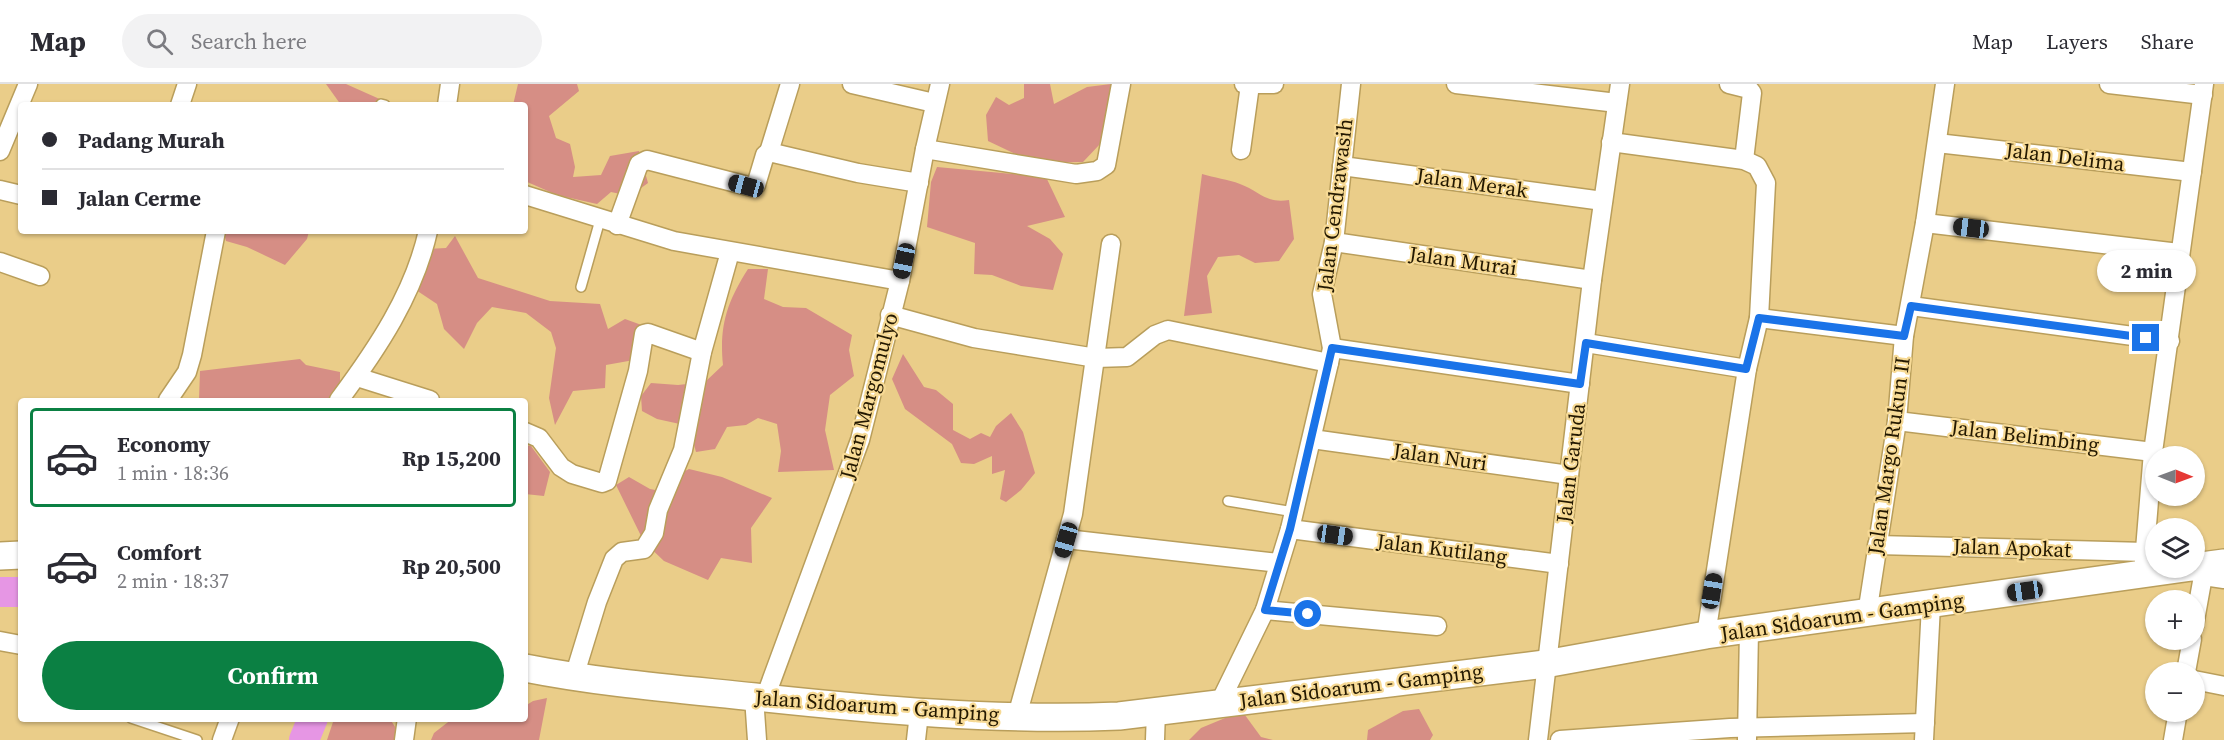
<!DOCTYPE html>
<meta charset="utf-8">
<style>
:root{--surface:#fff;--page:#f2f2f3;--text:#2b2b33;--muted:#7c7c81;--line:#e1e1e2;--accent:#0b8043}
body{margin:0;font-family:"Source Serif 4",serif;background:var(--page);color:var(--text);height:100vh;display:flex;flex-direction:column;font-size:22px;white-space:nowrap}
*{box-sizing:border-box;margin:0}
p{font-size:20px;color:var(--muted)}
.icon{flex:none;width:33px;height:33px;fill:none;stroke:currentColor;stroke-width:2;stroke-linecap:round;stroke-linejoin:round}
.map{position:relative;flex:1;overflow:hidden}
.panel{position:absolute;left:18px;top:314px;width:510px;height:324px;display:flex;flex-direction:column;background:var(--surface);border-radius:6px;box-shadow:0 2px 4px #0004}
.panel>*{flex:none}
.guide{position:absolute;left:18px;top:18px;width:510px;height:132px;border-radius:6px;box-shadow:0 2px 4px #0004;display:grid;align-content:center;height:132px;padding:0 24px;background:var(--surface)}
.needle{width:39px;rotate:91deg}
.tools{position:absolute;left:2145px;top:362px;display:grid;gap:12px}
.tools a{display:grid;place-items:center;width:60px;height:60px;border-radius:50%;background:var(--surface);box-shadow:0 2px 4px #0004;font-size:30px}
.end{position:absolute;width:27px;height:27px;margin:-14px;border:8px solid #1a73e8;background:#fff;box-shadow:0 0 0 3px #fff}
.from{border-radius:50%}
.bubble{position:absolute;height:42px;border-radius:21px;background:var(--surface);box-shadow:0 2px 4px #0004;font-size:20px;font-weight:700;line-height:42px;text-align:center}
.car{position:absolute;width:18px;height:36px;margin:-18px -9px;border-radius:8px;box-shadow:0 0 4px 2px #0007;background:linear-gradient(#222 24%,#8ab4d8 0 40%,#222 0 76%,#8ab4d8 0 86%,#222 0)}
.guide b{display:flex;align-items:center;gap:21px;height:57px;font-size:22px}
.guide b+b{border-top:2px solid var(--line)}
.guide i{width:15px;height:15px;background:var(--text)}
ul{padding:10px 0 0;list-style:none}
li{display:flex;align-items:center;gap:18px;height:99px;margin:0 12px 9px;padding:0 12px;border:3px solid transparent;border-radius:6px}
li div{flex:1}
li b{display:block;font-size:22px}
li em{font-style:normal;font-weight:700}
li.selected{border-color:var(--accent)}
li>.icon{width:54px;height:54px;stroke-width:1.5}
.primary-button{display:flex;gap:12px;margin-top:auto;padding:12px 24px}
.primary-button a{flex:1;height:69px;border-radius:36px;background:var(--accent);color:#fff;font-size:24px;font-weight:700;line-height:69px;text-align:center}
header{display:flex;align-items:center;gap:36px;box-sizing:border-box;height:84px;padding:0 30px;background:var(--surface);border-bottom:2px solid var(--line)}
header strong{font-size:28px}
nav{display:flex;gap:33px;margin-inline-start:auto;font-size:21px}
.search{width:420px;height:54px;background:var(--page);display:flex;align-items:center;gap:15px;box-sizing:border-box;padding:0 21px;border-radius:33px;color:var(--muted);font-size:22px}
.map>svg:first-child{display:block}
.green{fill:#d68e85}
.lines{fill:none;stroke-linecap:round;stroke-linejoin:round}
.river{stroke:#e696e4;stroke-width:30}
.service-casing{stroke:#b99e5b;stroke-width:12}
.minor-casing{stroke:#b99e5b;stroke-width:21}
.secondary-casing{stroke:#b99e5b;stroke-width:30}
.service{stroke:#fff;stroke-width:9}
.minor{stroke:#fff;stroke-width:18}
.secondary{stroke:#fff;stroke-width:27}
.route{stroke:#1a73e8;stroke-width:8}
.labels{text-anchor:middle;stroke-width:4.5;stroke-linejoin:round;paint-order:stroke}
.street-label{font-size:21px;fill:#231800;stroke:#f7da95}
</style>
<header>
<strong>Map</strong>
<div class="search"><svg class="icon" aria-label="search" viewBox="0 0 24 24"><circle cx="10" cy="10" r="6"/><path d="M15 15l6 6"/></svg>Search here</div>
<nav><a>Map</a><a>Layers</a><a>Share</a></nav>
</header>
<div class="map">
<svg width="2224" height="656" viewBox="0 0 2224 656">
<rect width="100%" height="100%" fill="#eacd89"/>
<g class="green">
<path d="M 326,0 L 346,0 L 393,21 L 341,21 Z"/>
<path d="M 518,0 L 577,0 L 579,7 L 549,32 L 556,54 L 570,60 L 575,83 L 573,93 L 601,91 L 610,72 L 639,67 L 648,99 L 630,112 L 611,108 L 597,120 L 557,111 L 525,97 L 525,21 L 513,21 Z"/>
<path d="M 1024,0 L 1050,0 L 1054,20 L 1087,3 L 1111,0 L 1101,59 L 1083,78 L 1034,79 L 988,57 L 986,31 L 996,13 L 1009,21 L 1024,14 Z"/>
<path d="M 937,83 L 1046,93 L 1065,133 L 1027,142 L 1050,155 L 1063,170 L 1053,206 L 1021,202 L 992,191 L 974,190 L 975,159 L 927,143 L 931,98 Z"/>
<path d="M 1202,90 C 1214,94 1228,95 1240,100 C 1259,107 1266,120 1289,116 L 1294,155 L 1279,177 L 1255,179 L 1239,171 L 1218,173 L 1207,192 L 1212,229 L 1184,232 Z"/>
<path d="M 223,147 L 309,147 L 307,155 L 285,181 L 247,163 L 226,157 Z"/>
<path d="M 455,152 L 478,194 L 550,217 L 600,220 L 608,245 L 625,235 L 647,243 L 634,276 L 606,281 L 605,304 L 573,307 L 555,341 L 549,314 L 556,264 L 551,248 L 526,229 L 492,223 L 477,239 L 464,265 L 444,245 L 437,220 L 416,206 L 427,165 L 446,164 Z"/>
<path d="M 748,185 L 768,185 L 764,215 L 783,223 L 806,224 L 852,251 L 849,266 L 854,292 L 830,311 L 825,346 L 834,386 L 778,388 L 781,367 L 777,340 L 758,334 L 746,341 L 727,343 L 715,365 L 696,368 L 689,342 L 657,335 L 642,327 L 641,312 L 651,299 L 678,301 L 705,298 L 723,281 C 719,242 727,218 748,185 Z"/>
<path d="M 903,270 L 924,303 L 936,306 L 953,320 L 953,346 L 970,355 L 981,349 L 990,353 L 996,342 L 1011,329 L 1023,348 L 1035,389 L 1021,406 L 1006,418 L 1000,415 L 1005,386 L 992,390 L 992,372 L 974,380 L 961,379 L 952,360 L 905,325 L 892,295 Z"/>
<path d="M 300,275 L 306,281 L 340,288 L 340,302 L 328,316 L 199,316 L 200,287 Z"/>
<path d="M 525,361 L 531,362 L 550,388 L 544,412 L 525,410 Z"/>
<path d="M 689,385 L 722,393 L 772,414 L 751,444 L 752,479 L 721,474 L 708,496 L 664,477 L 644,458 L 616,401 L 629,393 L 650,405 L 671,409 L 675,392 Z"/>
<path d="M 547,614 L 539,656 L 431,656 L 434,649 L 452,635 L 525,634 L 525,622 L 533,617 Z"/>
<path d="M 1419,625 L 1433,651 L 1430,656 L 1367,656 L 1368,646 L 1403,627 Z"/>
<path d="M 1242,627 L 1261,653 L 1273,656 L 1189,656 L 1201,644 Z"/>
<path d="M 334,635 L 390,635 L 399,649 L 398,656 L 327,656 Z"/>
</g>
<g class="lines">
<g class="river">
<path d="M 0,508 L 21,508"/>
<path d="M 304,656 L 313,634"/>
</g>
<g class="service-casing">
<g id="service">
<path d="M 381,20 L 385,21"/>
<path d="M 581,203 L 600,136"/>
<path d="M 1228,417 L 1294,428"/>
<path d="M 131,634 L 197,656"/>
</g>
</g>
<g class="minor-casing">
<g id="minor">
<path d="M 852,0 L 934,19"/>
<path d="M 1244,0 L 1274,0"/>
<path d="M 1456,0 L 1617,19"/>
<path d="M 1729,0 L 1749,5 L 1752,9 L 1744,76"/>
<path d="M 2109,0 L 2203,11"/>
<path d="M 180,21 L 187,0"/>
<path d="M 447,21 L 450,0"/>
<path d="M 1611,58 L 1744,76 L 1757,82 L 1766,99 L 1759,234"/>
<path d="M 1937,59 L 2192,88"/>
<path d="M 925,65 L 1076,90 L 1097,87 L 1106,81 L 1121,0"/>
<path d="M 1241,66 L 1250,1"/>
<path d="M 0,67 L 28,0"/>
<path d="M 769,68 L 790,0"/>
<path d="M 1342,82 L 1603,117"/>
<path d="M 0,106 L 21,111"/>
<path d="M 525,111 L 674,157 L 900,197"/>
<path d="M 1925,139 L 2179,169"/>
<path d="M 617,141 L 639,80 L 647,76 L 752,103 L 756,101 L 765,71 L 769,68 L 858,89 L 919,99"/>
<path d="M 1334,158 L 1592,196"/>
<path d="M 0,178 L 40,192"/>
<path d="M 1911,222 L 2170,257"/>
<path d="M 890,231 L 974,254 L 1096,274 L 1127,273 L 1155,251 L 1168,246 L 1329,279"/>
<path d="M 1586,259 L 1747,285"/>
<path d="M 1332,264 L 1580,300"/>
<path d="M 357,293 L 430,316"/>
<path d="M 168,316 L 187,288 L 192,271 L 216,147"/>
<path d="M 339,316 C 377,265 414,210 428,147"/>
<path d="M 1897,337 L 2153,368"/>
<path d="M 525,348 L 539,354 L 561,383 L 572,390 L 602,399 L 607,397 L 638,287 L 644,250 L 648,249 L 702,268"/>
<path d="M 1312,355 L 1569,391"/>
<path d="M 1290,445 L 1559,480"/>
<path d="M 1066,455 L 1279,479"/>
<path d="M 1877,461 L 2146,468"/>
<path d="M 2143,490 L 2153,368 L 2204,0"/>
<path d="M 2204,492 L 2224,495"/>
<path d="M 1265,526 L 1437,542"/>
<path d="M 1867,530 L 1897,337 L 1904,252 L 1925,139 L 1945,0"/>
<path d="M 2194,542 L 2205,481"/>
<path d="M 1706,551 L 1747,285 L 1759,234 L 1904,252"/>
<path d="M 0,557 L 21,561"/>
<path d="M 2186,588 L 2192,555"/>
<path d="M 574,593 L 597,518 L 614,475 L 622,468 L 644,465 L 654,449 L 658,426 L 683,366 L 702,268 L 730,168"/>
<path d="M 2194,596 L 2224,602"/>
<path d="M 754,613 L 757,656"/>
<path d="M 765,614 L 860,356 L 900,197 L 925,65 L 940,0"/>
<path d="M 1220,618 L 1265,526 L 1290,445 L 1329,279 L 1332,264 L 1322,210 L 1334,158 L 1351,0"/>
<path d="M 1017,632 L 1073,430 L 1111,160"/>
<path d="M 1747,655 L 1749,546"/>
<path d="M 222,656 L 230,634"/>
<path d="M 404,656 L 407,634"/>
<path d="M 916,656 L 919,629"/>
<path d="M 1155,656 L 1156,626"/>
<path d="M 1538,656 L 1592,196 L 1620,0"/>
<path d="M 1560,656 L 1730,644 L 1925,639"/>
<path d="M 1924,656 L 1931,521"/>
<path d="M 2173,656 L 2178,627"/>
</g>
</g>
<g class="secondary-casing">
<g id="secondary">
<path d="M 0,472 L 21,471"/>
<path d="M 2194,483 L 2224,479"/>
<path d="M 525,584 C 601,599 678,605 755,613 C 876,626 998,637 1119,632 L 1545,580 L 1706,551 L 2192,483"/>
</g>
</g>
<use href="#service" class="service"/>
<use href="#minor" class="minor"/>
<use href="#secondary" class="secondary"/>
</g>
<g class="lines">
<path class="route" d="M 1308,530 L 1265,526 L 1290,445 L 1332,264 L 1580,300 L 1586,259 L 1746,285 L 1759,234 L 1904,252 L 1911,222 L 2146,254"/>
</g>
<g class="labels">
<g class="street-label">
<text transform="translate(2065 73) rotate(7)" y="7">Jalan Delima</text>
<text transform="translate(1472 99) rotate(8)" y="7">Jalan Merak</text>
<text transform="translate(1335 121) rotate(-83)" y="7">Jalan Cendrawasih</text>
<text transform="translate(1463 177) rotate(8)" y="7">Jalan Murai</text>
<text transform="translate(869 312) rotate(-75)" y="7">Jalan Margomulyo</text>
<text transform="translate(2025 352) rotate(7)" y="7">Jalan Belimbing</text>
<text transform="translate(1889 372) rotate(-82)" y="7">Jalan Margo Rukun II</text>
<text transform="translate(1440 373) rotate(8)" y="7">Jalan Nuri</text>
<text transform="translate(1571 379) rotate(-83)" y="7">Jalan Garuda</text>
<text transform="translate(2012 464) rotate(2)" y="7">Jalan Apokat</text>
<text transform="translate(1442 465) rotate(7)" y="7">Jalan Kutilang</text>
<text transform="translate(1842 533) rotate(-8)" y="7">Jalan Sidoarum - Gamping</text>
<text transform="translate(1361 602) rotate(-7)" y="7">Jalan Sidoarum - Gamping</text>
<text transform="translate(877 622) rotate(4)" y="7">Jalan Sidoarum - Gamping</text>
</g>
</g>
</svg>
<div class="tools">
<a><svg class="needle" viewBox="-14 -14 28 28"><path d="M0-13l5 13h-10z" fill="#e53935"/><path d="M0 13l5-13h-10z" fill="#7c7c81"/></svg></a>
<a><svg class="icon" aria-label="layers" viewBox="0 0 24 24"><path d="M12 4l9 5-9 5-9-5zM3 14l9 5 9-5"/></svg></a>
<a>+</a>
<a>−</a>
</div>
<i class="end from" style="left:1308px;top:530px"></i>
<i class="end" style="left:2146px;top:254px"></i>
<div class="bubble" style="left:2097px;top:166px;width:99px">2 min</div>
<i class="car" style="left:746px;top:102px;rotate:285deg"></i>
<i class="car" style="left:1971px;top:144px;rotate:277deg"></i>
<i class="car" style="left:904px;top:177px;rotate:192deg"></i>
<i class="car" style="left:1335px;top:451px;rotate:98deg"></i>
<i class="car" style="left:1066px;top:456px;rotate:196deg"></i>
<i class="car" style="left:1712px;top:507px;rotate:9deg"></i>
<i class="car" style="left:2025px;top:507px;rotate:262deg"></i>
<div class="guide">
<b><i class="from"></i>Padang Murah</b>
<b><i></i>Jalan Cerme</b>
</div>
<section class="panel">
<ul>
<li class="selected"><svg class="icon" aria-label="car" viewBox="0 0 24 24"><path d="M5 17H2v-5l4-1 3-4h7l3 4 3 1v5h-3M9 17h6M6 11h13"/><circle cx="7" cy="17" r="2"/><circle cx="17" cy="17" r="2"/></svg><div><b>Economy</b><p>1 min · 18:36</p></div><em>Rp 15,200</em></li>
<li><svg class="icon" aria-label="car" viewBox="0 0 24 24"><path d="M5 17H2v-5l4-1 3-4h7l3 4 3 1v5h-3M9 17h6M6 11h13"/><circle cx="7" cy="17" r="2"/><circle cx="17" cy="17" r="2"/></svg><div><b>Comfort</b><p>2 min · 18:37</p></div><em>Rp 20,500</em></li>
</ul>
<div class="primary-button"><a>Confirm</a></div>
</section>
</div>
